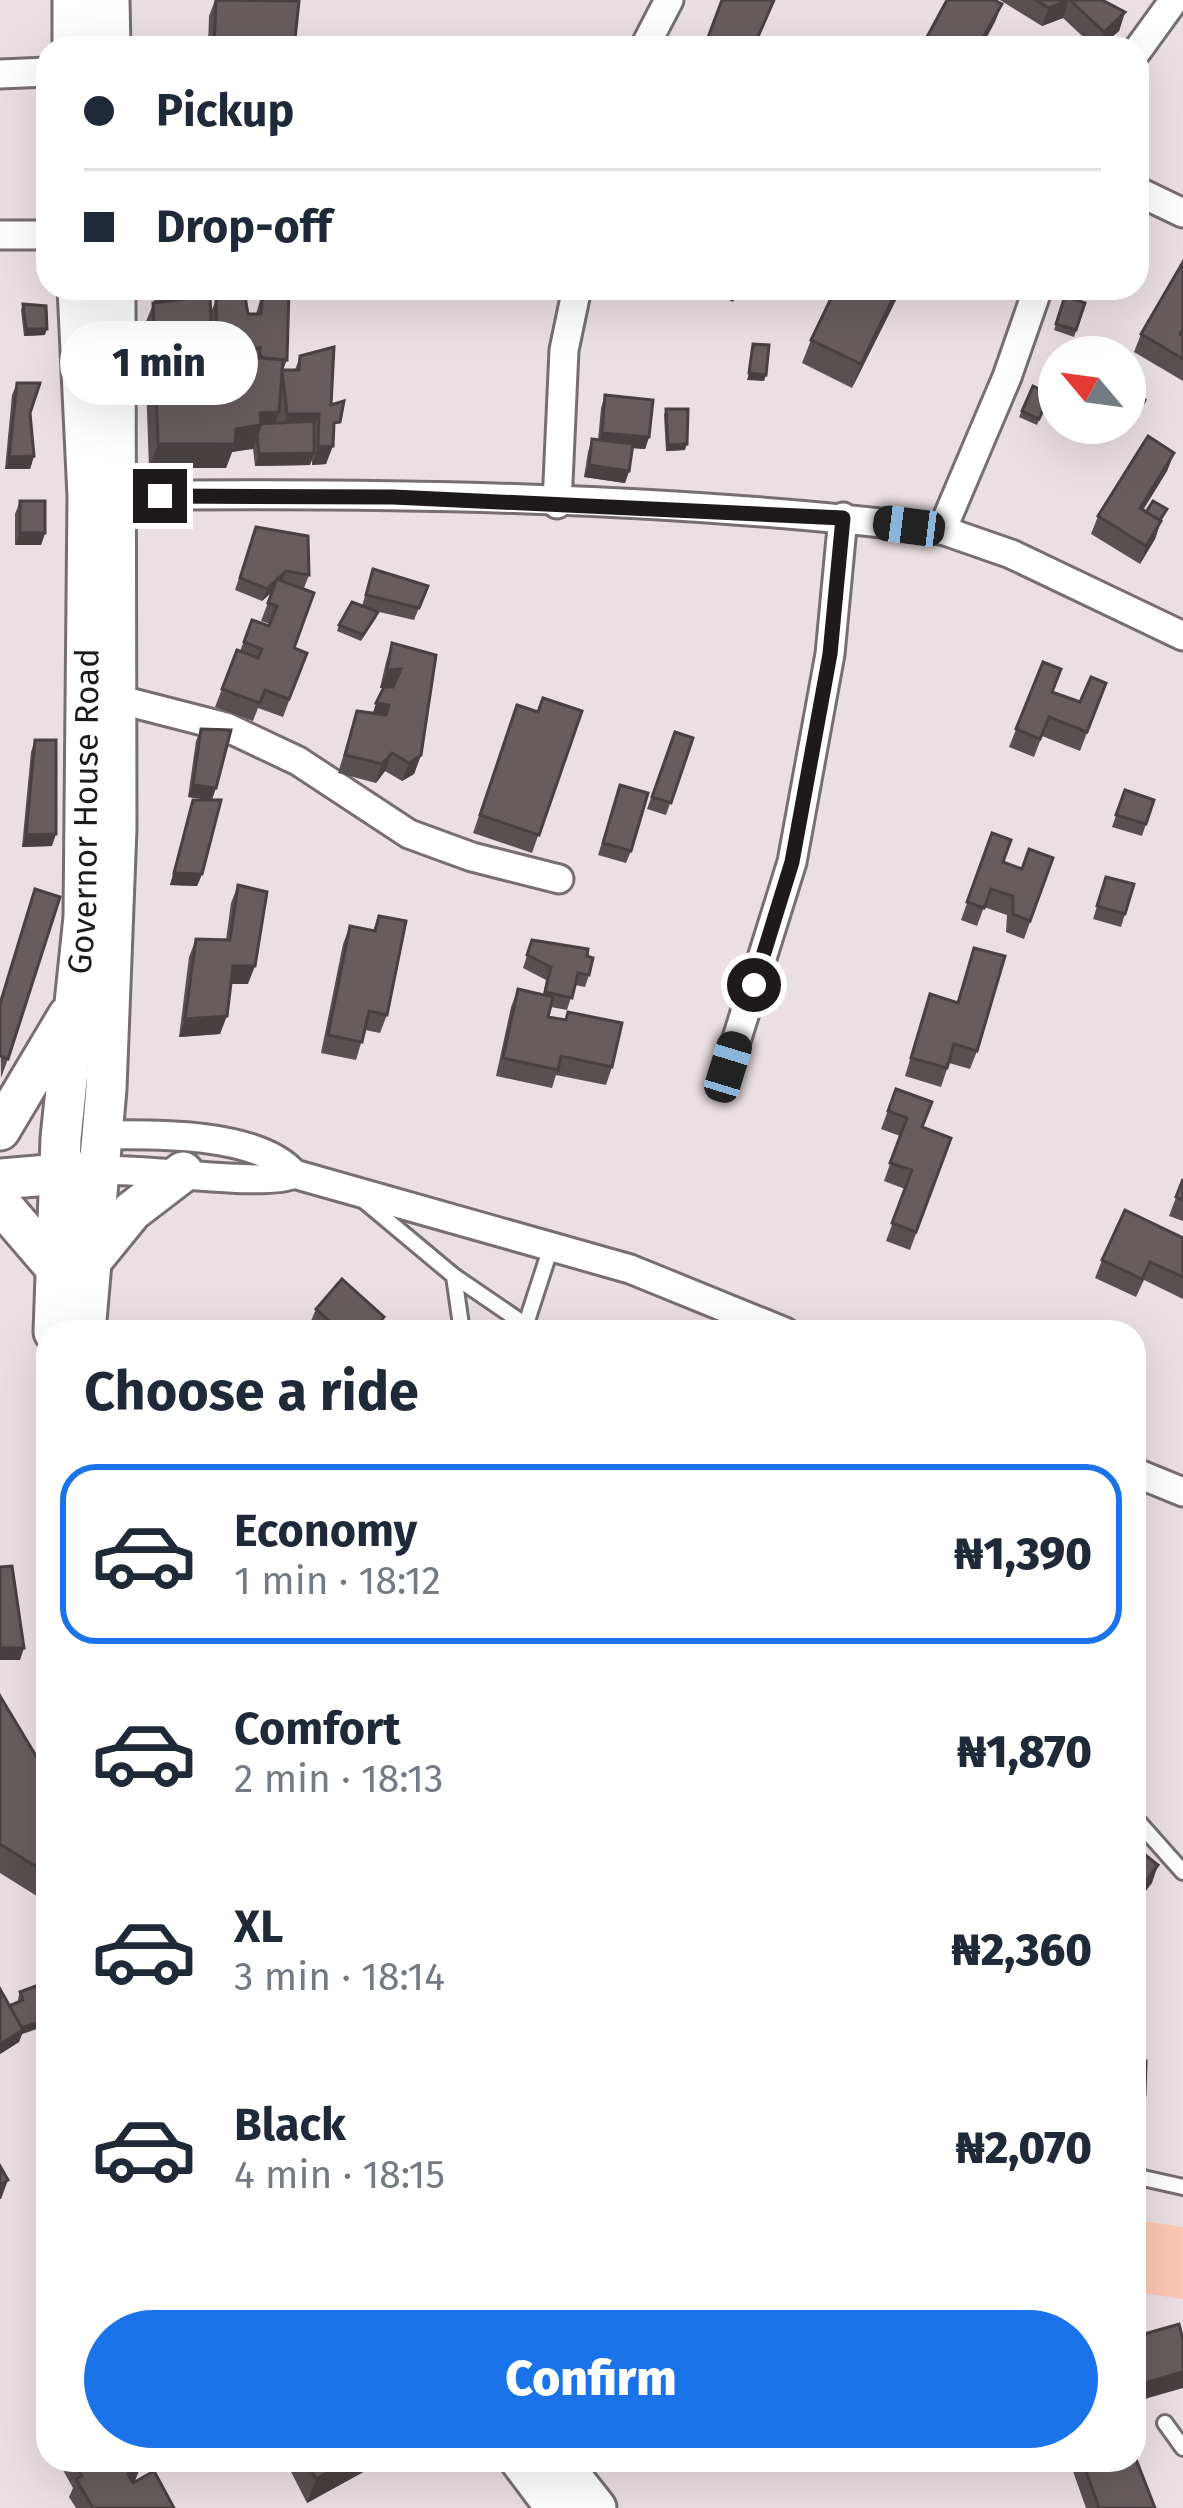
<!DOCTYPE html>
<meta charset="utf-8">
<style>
:root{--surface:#fff;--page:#f2f2f3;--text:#1f2937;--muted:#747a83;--line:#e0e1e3;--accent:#1a73e8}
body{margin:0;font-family:"Fira Sans",sans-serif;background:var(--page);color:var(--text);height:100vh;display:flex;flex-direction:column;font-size:45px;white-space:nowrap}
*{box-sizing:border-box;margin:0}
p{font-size:39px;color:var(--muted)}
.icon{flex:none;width:66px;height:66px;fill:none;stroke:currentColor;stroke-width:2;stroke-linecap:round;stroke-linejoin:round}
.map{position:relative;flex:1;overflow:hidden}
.drawer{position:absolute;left:36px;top:1320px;width:1110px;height:1152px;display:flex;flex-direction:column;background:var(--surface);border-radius:36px;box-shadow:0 12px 48px #0002}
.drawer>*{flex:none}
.banner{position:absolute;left:36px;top:36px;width:1113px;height:264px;border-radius:36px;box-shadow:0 12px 48px #0002;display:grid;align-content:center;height:264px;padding:0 48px;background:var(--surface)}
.needle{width:78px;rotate:299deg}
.buttons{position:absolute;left:1038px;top:336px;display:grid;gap:24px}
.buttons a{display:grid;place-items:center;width:108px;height:108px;border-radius:50%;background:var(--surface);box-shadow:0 12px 48px #0002;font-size:60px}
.end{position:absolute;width:54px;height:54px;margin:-27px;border:15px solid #1e1a1c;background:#fff;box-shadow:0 0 0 6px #fff}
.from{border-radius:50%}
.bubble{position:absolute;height:84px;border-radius:42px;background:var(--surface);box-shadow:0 12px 48px #0002;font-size:39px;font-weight:800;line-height:84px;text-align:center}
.car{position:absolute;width:36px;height:72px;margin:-36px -18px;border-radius:15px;box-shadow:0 0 9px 3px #0007;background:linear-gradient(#222 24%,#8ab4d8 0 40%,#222 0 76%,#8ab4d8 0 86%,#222 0)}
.banner b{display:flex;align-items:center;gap:42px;height:114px;font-size:45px}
.banner b+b{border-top:3px solid var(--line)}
.banner i{width:30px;height:30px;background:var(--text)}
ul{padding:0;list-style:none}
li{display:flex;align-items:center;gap:36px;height:180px;margin:0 24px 18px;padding:0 24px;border:6px solid transparent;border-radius:36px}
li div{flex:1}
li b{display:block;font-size:45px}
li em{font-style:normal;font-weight:800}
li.active{border-color:var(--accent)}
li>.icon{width:108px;height:108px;stroke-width:1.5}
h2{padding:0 48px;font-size:54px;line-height:144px}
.primary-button{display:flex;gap:24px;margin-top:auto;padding:24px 48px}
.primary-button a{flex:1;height:138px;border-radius:72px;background:var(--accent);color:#fff;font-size:48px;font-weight:800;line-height:138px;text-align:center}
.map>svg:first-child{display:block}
.green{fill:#fdc7b3}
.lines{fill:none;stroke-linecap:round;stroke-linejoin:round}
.lane-casing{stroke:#776e72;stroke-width:20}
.street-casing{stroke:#776e72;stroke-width:33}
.secondary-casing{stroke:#776e72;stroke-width:45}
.lane{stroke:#fff;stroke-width:14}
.street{stroke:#fff;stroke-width:27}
.secondary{stroke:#fff;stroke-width:39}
.wall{fill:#595051}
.shaded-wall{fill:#484142}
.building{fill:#675d5e;stroke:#484142;stroke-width:3}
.route{stroke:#1e1a1c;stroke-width:15}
.labels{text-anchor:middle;stroke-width:12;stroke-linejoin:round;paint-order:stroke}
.street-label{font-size:33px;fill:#1e1a1c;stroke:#fff}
</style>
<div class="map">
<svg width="1183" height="2508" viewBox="0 0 1183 2508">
<rect width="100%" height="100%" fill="#eadfe3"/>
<path class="green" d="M 1134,2220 L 1183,2227 L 1183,2299 L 1134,2292 Z"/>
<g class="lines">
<g class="lane-casing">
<g id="lane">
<path d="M 363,1200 L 454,1276 L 462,1332"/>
<path d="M 454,1276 L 536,1332"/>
<path d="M 525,1327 L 551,1247"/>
<path d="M 1134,1817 L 1183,1872"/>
<path d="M 1134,2176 L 1183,2187"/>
<path d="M 1165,2423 L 1183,2448"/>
</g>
</g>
<g class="street-casing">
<g id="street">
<path d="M 644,48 L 669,0"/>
<path d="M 1137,51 L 1174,0"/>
<path d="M 0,74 L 48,72"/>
<path d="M 1137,191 L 1183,213"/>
<path d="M 0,235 L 48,235"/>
<path d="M 98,496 C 375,492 667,496 942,530 L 1007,377 L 1038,288"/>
<path d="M 557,504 L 564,350 L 577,288"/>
<path d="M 942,530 L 1011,554 L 1183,636"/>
<path d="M 117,699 L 226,727 L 298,761 L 409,834 L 472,857 L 559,879"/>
<path d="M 728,1067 L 792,862 L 830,654 L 843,517"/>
<path d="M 100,1135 C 151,1134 259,1132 294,1174 L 630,1269 L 785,1332"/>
<path d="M 97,1171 C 143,1167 265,1188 294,1174"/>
<path d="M 1134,1472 L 1183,1492"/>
</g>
</g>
<g class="secondary-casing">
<g id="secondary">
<path d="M 73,0 L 73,48"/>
<path d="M 109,0 L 110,48"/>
<path d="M 0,1130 L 68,1016"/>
<path d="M 0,1179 L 84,1172"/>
<path d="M 0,1203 L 55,1267"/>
<path d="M 88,1265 L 132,1211 L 183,1172"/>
<path id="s1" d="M 54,1332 L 61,1138 L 84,917 L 88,496 L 78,288"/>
<path d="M 85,1332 L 106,1089 L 116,828 L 115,288"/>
<path d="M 520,2460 L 556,2508"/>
<path d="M 558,2460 L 596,2508"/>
</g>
</g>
<use href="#lane" class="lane"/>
<use href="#street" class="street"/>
<use href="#secondary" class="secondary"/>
</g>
<g class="wall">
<path d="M 215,0 L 294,48 L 208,48 L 209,16 Z"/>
<path d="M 1000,0 L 1102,0 L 1125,12 L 1119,31 L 1100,48 L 1095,48 L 1063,18 L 1042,26 Z"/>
<path d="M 1183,262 L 1183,381 L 1134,352 L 1141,334 Z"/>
<path d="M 153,288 L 189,288 L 189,298 L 211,312 L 216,300 L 248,314 L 256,314 L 263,290 L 287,360 L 283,370 L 295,370 L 300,356 L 331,405 L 333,440 L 326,464 L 312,465 L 312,460 L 310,465 L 255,466 L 253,448 L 232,452 L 226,468 L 149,468 L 144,326 L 154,302 Z"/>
<path d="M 705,288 L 740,288 L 733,302 Z"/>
<path d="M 902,288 L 852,388 L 802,363 L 811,340 Z"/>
<path d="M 1065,296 L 1085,303 L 1074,337 L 1054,330 Z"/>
<path d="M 23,304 L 45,335 L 24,336 L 21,310 Z"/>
<path d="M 17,383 L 30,413 L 34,456 L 30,469 L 5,469 L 12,395 Z"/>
<path d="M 1033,386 L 1050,394 L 1037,425 L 1019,417 Z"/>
<path d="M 1125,390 L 1145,400 L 1138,415 L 1125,408 Z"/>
<path d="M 605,395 L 649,437 L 645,449 L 632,448 L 629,471 L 625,483 L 584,477 L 588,452 L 592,439 L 598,440 L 601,408 Z"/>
<path d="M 666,409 L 685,450 L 666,451 L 664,415 Z"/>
<path d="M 1174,453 L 1167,471 L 1143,510 L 1161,521 L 1155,539 L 1140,564 L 1091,534 L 1098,516 Z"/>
<path d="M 20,501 L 45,533 L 41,545 L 15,545 L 15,514 Z"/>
<path d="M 256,527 L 309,575 L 304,588 L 295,586 L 294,648 L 307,653 L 283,717 L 258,708 L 253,721 L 215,707 L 237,650 L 240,651 L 252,620 L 269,626 L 270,624 L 261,621 L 272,592 L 262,601 L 235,590 Z"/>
<path d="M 373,569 L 428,586 L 414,620 L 375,611 L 378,612 L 376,618 L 361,641 L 337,631 L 339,625 L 362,606 Z"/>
<path d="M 392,643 L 421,755 L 414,774 L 402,781 L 385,771 L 376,783 L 338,773 L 357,711 L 373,713 L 383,688 L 380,688 L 386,662 Z"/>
<path d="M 1043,662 L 1053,692 L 1080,702 L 1106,683 L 1080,751 L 1042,736 L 1034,757 L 1009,747 Z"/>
<path d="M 517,705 L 538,712 L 582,711 L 532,853 L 473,833 Z"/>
<path d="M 201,729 L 212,800 L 202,874 L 197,886 L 170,885 L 193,800 L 210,800 L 188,797 L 196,741 Z"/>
<path d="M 675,732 L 693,738 L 666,815 L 647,809 Z"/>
<path d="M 35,740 L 52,846 L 22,847 L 31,752 Z"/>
<path d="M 1125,790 L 1154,800 L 1142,836 L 1112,827 Z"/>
<path d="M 616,797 L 631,851 L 626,863 L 598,855 Z"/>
<path d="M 992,833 L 1004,862 L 1022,868 L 1053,858 L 1024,939 L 1006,932 L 1007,915 L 984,907 L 977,926 L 961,920 Z"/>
<path d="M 1106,877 L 1125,914 L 1121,927 L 1093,919 Z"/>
<path d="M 238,885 L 248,984 L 231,984 L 220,1034 L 179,1037 L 189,957 L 196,939 L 226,940 L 231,903 Z"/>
<path d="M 35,889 L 8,1059 L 1,1078 L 0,1001 Z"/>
<path d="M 379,916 L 387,1015 L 380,1033 L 365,1030 L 356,1060 L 321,1053 L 343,944 L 350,926 L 373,931 Z"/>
<path d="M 532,940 L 587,956 L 589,975 L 585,987 L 575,985 L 567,1010 L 551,1007 L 548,1017 L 565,1020 L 568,1012 L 612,1067 L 606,1085 L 556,1075 L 552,1088 L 496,1076 L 511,1007 L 518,989 L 543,995 L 546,980 L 523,968 Z"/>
<path d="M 974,948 L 977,1051 L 970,1069 L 949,1063 L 941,1087 L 905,1076 L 930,994 L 957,1003 Z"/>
<path d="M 896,1089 L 922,1127 L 951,1138 L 910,1250 L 886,1241 L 905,1189 L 884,1181 L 900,1136 L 881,1129 Z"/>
<path d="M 1183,1179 L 1183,1221 L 1169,1216 Z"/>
<path d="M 1183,1238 L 1183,1299 L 1144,1280 L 1136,1297 L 1095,1278 L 1102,1260 Z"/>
<path d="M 316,1309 L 380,1329 L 377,1332 L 323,1332 L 311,1321 Z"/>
<path d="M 0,1696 L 48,1776 L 48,1903 L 0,1873 Z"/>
<path d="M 48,1971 L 48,2018 L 38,1991 L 45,2026 L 22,2034 L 19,2042 L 0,2054 L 0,1989 L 9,2006 L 19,2002 L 18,1999 L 20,1992 L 36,1986 L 40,1974 Z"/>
<path d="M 60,2460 L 135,2460 L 140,2468 L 134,2482 L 174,2508 L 76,2508 L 69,2497 L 73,2488 L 59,2463 Z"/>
<path d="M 285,2460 L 385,2460 L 307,2503 Z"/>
<path d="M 1069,2460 L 1134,2460 L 1155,2508 L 1086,2508 Z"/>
</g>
<g class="shaded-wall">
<path d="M 1069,0 L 1063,18 L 1042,26 L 1049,8 Z"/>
<path d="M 1002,4 L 995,22 L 981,48 L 978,48 Z"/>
<path d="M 1125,12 L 1119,31 L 1098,48 L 1104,32 Z"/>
<path d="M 898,288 L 902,288 L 852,388 L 861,364 Z"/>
<path d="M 26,329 L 47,329 L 45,335 L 24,336 Z"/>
<path d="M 749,373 L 766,375 L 764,381 L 747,380 Z"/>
<path d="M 279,412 L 270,436 L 258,435 L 253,449 L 232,452 L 226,468 L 149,468 L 158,444 L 236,429 L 260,413 Z"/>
<path d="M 287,414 L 319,414 L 312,432 L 280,432 Z"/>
<path d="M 602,433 L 649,437 L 645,449 L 597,445 Z"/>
<path d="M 687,444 L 685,450 L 666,451 L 668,445 Z"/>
<path d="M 333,446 L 326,464 L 312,465 L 318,447 Z"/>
<path d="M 314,453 L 310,465 L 255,466 L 259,454 Z"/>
<path d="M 1174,453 L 1167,471 L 1133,526 L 1140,508 Z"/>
<path d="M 34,456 L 30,469 L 5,469 L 9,457 Z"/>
<path d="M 589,465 L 629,471 L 625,483 L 584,477 Z"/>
<path d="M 1161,521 L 1155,539 L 1140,564 L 1146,546 Z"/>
<path d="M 20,533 L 45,533 L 41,545 L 15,545 Z"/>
<path d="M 286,571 L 281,584 L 262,601 L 267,589 Z"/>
<path d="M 401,669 L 394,687 L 380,688 L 387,670 Z"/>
<path d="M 376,703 L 389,705 L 382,723 L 370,722 Z"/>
<path d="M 392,753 L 385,771 L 376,783 L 382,764 Z"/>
<path d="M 421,755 L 414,774 L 402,781 L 409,763 Z"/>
<path d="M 193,785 L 216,788 L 212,800 L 188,797 Z"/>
<path d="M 56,834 L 52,846 L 22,847 L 26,835 Z"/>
<path d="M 174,873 L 202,874 L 197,886 L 170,885 Z"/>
<path d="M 233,966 L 255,966 L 248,984 L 226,984 Z"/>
<path d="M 227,1016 L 220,1034 L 179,1037 L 185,1019 Z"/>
<path d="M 0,1648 L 24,1648 L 20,1660 L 0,1660 Z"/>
<path d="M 1158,1865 L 1152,1883 L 1134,1906 L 1134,1897 Z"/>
<path d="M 47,2019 L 45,2026 L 22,2034 L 19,2042 L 0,2054 L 0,2044 L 16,2031 Z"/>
<path d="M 1134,2095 L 1145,2095 L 1139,2113 L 1134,2113 Z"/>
<path d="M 8,2180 L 1,2199 L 0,2199 L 0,2185 Z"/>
<path d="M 1183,2372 L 1183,2388 L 1134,2402 L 1134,2386 Z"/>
<path d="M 351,2460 L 385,2460 L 307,2503 L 316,2479 Z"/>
<path d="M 140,2468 L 133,2486 L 128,2474 Z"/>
</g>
<g class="building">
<path d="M 216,0 L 299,1 L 294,48 L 214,48 Z"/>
<path d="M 722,0 L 774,0 L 753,48 L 704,48 Z"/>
<path d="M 947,0 L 994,0 L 1002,4 L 977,48 L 921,48 Z"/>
<path d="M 1036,0 L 1068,0 L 1049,8 Z"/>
<path d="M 1070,0 L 1102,0 L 1125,12 L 1104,32 Z"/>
<path d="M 981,41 L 996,48 L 977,48 Z"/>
<path d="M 1183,262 L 1183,330 L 1180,334 L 1183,336 L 1183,359 L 1141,334 Z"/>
<path d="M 158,288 L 189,288 L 189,298 L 159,302 Z"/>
<path d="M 836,288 L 898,288 L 861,364 L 811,340 Z"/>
<path d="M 263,290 L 289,290 L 287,360 L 264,358 L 259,355 L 260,348 L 250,349 L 247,347 L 241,366 L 217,366 L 216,300 L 244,291 L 248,314 L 261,314 Z"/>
<path d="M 210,296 L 213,366 L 243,366 L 246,349 L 260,348 L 259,358 L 283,360 L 279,412 L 260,413 L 261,425 L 236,429 L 235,444 L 158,444 L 153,303 Z"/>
<path d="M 1065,296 L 1085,303 L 1076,330 L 1056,324 Z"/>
<path d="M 23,304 L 46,306 L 47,329 L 26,329 Z"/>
<path d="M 753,344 L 769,345 L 766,375 L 749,373 Z"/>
<path d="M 334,347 L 331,405 L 344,401 L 340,422 L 334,423 L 333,446 L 318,447 L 319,414 L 287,414 L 282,370 L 299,370 L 300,356 Z"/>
<path d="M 17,383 L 40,383 L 30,413 L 34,456 L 9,457 Z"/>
<path d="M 1033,386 L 1050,394 L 1039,419 L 1022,411 Z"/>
<path d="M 1125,390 L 1145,400 L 1140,409 L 1125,401 Z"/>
<path d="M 605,395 L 653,400 L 649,437 L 602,433 Z"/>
<path d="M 666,409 L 688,409 L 687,444 L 668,445 Z"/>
<path d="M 314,421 L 314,453 L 259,454 L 257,435 L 261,424 Z"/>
<path d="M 1148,436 L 1174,453 L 1140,508 L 1161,521 L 1146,546 L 1098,516 Z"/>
<path d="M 592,439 L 633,444 L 629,471 L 589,465 Z"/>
<rect x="20" y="501" width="25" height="32"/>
<path d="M 1153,501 L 1167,509 L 1160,520 L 1146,512 Z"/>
<path d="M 256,527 L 308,536 L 309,575 L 286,571 L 267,589 L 240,578 Z"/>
<path d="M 373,569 L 428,586 L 419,608 L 366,595 Z"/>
<path d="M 277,579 L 314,593 L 294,648 L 307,653 L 289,699 L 265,690 L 260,703 L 222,689 L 237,650 L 258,658 L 262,649 L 244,642 L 252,620 L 269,626 L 277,606 L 268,603 Z"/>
<path d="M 352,602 L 378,612 L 363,635 L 339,625 Z"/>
<path d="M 392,643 L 436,655 L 421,755 L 409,763 L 392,753 L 382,764 L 345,755 L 357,711 L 386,715 L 389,705 L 376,703 L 384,687 L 393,687 L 401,669 L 387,670 Z"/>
<path d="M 1043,662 L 1061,669 L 1052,692 L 1080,702 L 1091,677 L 1106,683 L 1087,732 L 1049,717 L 1040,739 L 1016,729 Z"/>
<path d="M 543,698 L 582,711 L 539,835 L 480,815 L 517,705 L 538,712 Z"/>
<path d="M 201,729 L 231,730 L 216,788 L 193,785 Z"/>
<path d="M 675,732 L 693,738 L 671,803 L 652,797 Z"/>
<path d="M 35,740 L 56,740 L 56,834 L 26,835 Z"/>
<path d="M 620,785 L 648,793 L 631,851 L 603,843 Z"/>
<path d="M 1125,790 L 1154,800 L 1146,824 L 1116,815 Z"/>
<path d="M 193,800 L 221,800 L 202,874 L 174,873 Z"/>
<path d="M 992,833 L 1011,840 L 1003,862 L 1022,869 L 1029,849 L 1053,858 L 1030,921 L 1013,914 L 1013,896 L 991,889 L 984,908 L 967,902 Z"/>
<path d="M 1106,877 L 1134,884 L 1125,914 L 1097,906 Z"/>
<path d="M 238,885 L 267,892 L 255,966 L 233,966 L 227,1016 L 185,1019 L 196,939 L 230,940 Z"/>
<path d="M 35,889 L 60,897 L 8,1059 L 0,1056 L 0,1004 Z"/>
<path d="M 379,916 L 406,921 L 387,1015 L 369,1011 L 362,1042 L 328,1035 L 350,926 L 375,931 Z"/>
<path d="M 532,940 L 588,949 L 587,956 L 593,958 L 589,975 L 578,973 L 572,998 L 545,992 L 551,967 L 527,955 Z"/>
<path d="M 974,948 L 1005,956 L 977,1051 L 954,1044 L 947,1068 L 911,1058 L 930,994 L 958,1003 Z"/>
<path d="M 518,989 L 553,997 L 548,1017 L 566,1020 L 568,1012 L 622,1023 L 612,1067 L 561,1056 L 558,1070 L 503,1058 Z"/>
<path d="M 896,1089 L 932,1102 L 922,1127 L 951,1138 L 916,1232 L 892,1223 L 912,1170 L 890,1163 L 907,1118 L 888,1111 Z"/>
<path d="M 1183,1179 L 1183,1200 L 1176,1197 Z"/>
<path d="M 1125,1210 L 1183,1238 L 1183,1277 L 1150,1262 L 1142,1279 L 1102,1260 Z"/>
<path d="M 342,1279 L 384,1317 L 371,1332 L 342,1332 L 316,1309 Z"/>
<path d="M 12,1566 L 24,1648 L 0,1648 L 0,1567 Z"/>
<path d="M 0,1696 L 48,1776 L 48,1874 L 0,1844 Z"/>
<path d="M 1134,1846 L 1158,1865 L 1134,1897 Z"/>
<path d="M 48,1971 L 48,1994 L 40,1974 Z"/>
<path d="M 36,1986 L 47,2019 L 22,2028 L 9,2006 L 23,2000 L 20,1992 Z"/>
<path d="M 0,1989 L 23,2030 L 0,2044 Z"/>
<path d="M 1134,2061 L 1146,2061 L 1145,2095 L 1134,2095 Z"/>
<path d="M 0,2166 L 8,2180 L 0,2185 Z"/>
<path d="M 1179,2324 L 1183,2340 L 1183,2372 L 1134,2386 L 1134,2337 Z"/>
<path d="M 1134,2454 L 1155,2508 L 1099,2508 L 1082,2460 L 1134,2460 Z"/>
<path d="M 74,2460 L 135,2460 L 140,2468 L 128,2474 L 133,2483 L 154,2471 L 174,2508 L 93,2508 L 76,2479 L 82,2476 Z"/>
<path d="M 306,2460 L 351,2460 L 316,2479 Z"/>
</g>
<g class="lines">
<path class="route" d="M 160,496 L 393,497 L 843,518 L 830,654 L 792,862 L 754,985"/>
</g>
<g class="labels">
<g class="street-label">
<text dy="12" stroke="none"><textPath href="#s1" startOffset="522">Governor House Road</textPath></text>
</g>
</g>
</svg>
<div class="buttons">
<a><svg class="needle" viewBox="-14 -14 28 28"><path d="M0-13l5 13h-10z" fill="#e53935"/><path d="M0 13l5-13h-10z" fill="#747a83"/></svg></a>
</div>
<i class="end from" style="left:754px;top:985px"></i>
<i class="end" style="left:160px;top:496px"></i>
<div class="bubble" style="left:60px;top:321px;width:198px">1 min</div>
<i class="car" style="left:909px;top:526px;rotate:277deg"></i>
<i class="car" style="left:728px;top:1067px;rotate:17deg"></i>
<div class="banner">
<b><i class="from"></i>Pickup</b>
<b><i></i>Drop-off</b>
</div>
<section class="drawer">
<h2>Choose a ride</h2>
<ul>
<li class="active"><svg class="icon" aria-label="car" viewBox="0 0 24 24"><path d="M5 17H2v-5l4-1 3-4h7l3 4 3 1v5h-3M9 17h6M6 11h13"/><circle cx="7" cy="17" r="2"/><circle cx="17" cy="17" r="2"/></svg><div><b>Economy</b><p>1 min · 18:12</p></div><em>₦1,390</em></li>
<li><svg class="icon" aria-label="car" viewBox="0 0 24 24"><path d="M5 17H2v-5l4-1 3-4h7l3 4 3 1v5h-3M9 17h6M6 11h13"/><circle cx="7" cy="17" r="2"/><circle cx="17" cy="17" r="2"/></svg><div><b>Comfort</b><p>2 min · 18:13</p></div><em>₦1,870</em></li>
<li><svg class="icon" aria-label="car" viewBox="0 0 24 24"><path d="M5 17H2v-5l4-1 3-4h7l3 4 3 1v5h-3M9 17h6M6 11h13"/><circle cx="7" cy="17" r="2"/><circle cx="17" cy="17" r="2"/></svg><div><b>XL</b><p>3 min · 18:14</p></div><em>₦2,360</em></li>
<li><svg class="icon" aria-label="car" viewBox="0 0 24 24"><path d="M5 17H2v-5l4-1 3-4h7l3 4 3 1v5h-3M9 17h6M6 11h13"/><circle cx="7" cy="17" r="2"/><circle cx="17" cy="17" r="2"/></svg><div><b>Black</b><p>4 min · 18:15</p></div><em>₦2,070</em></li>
</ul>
<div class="primary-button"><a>Confirm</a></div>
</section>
</div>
